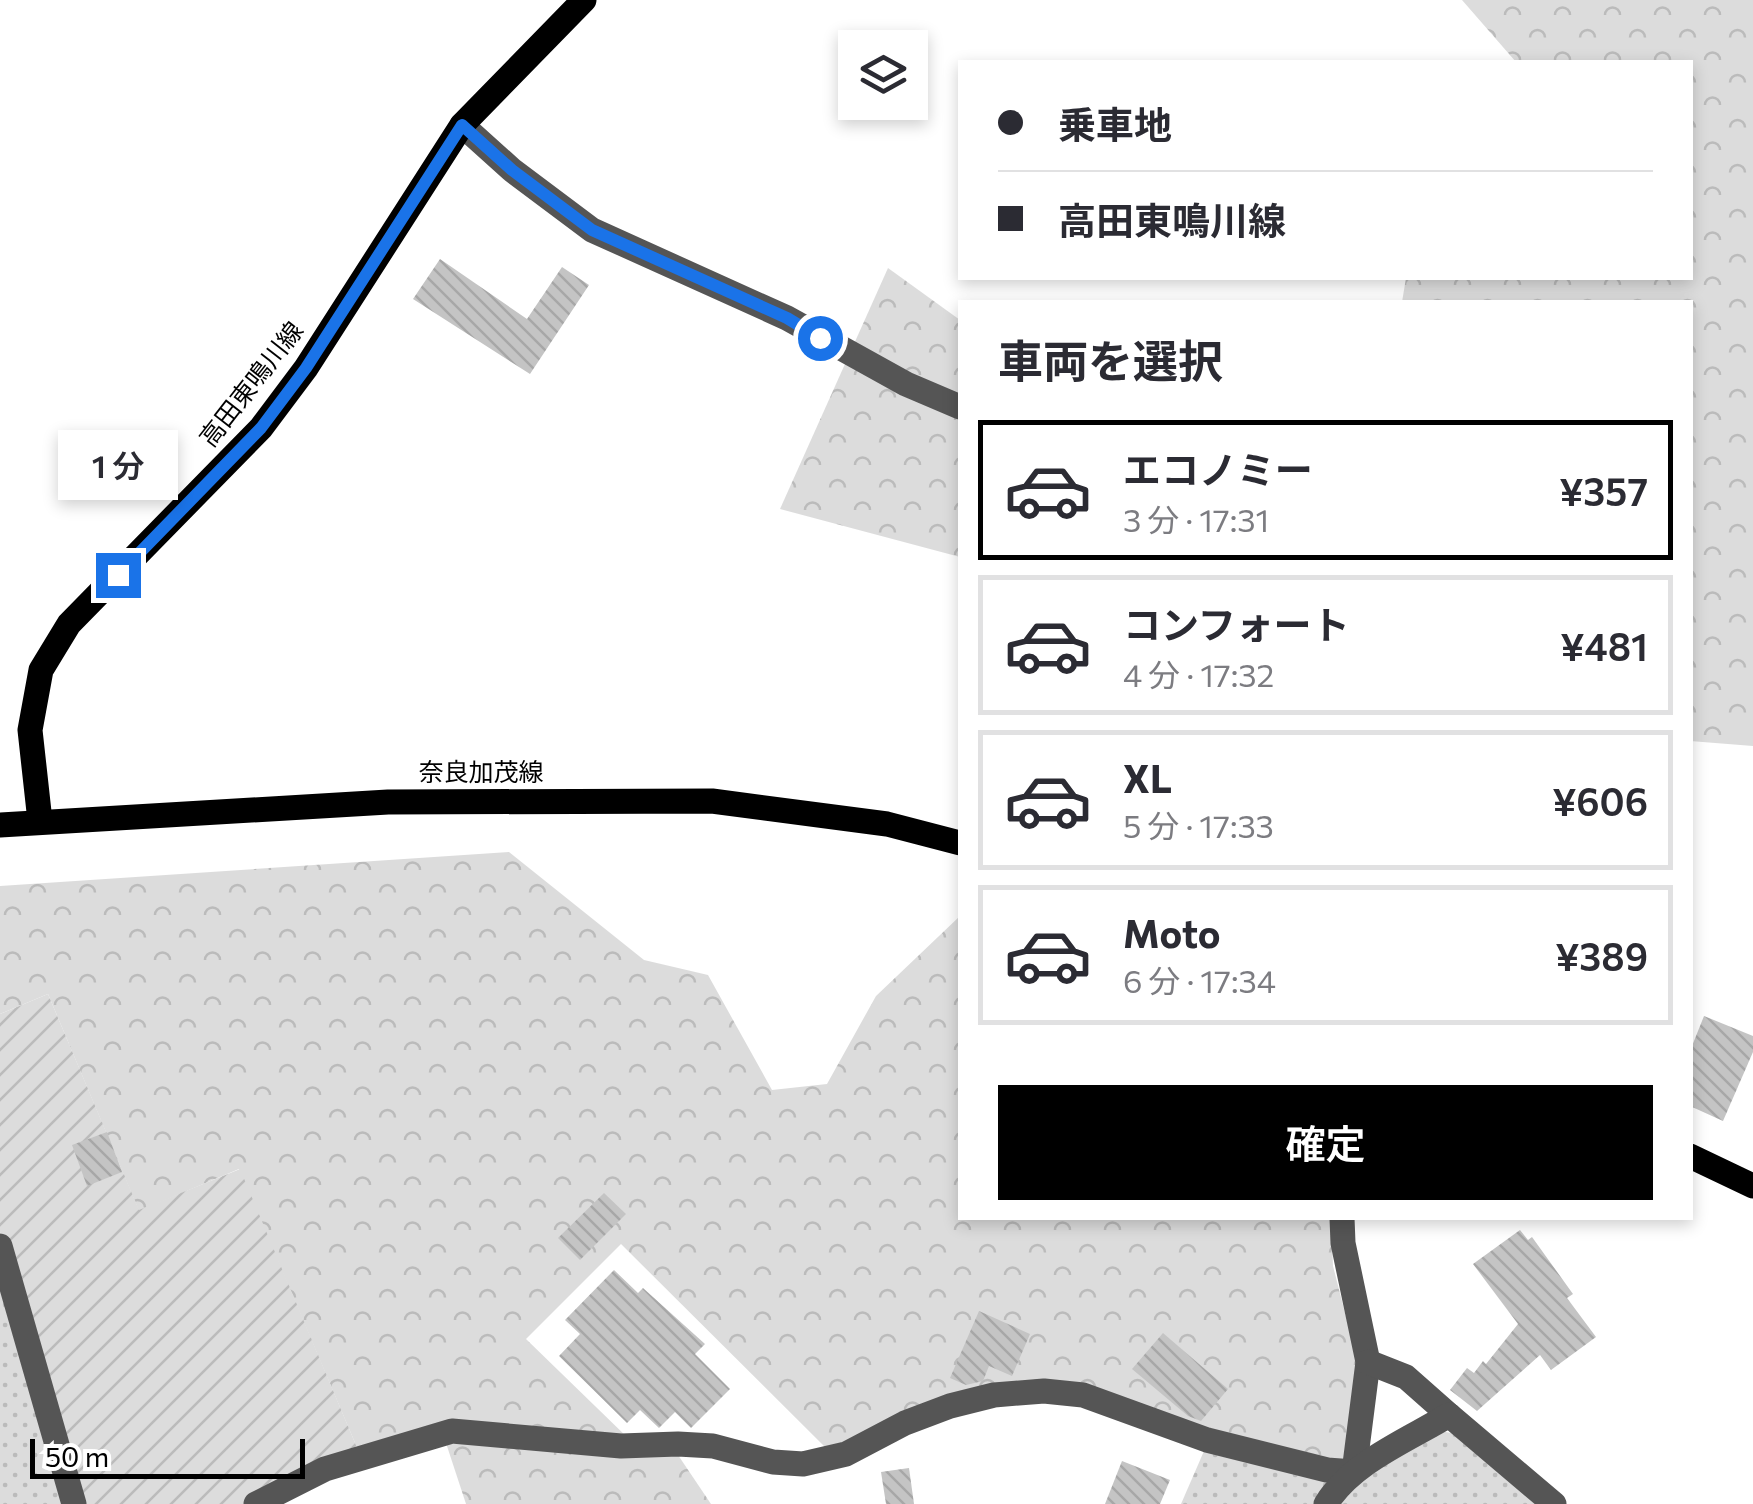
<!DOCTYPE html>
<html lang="ja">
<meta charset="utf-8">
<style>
:root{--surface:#fff;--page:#f2f2f3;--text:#2b2b33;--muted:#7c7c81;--line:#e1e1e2;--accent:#000}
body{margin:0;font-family:Commissioner,"Noto Sans JP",sans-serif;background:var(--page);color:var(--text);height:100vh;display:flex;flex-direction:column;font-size:38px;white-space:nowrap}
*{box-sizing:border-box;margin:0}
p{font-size:32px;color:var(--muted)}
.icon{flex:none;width:55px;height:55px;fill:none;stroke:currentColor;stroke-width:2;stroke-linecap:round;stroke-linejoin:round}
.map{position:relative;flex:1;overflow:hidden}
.drawer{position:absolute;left:958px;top:300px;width:735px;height:920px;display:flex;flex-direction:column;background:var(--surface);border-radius:0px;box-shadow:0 5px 15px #0003}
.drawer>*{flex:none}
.banner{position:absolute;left:958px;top:60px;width:735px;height:220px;border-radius:0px;box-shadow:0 5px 15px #0003;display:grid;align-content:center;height:220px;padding:0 40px;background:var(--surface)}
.buttons{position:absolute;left:838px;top:30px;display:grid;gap:20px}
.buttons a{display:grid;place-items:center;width:90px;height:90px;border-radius:0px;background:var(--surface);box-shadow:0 5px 15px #0003;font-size:50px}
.scale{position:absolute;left:30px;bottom:25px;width:275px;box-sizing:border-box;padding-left:10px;border:5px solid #000;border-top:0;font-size:28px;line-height:35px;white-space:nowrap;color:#000;-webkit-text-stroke:8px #fff;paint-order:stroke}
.end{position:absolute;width:45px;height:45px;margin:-22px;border:12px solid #1a73e8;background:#fff;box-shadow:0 0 0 5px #fff}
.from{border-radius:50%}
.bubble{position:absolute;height:70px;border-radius:0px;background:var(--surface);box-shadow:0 5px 15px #0003;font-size:32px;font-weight:600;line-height:70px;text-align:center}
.banner b{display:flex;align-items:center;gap:35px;height:95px;font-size:38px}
.banner b+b{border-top:2px solid var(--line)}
.banner i{width:25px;height:25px;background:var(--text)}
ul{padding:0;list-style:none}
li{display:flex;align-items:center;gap:30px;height:140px;margin:0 20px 15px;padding:0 20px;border:5px solid var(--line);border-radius:0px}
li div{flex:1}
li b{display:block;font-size:38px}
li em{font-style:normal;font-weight:600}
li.current{border-color:var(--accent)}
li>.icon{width:90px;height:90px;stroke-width:1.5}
h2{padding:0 40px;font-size:45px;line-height:120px}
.action{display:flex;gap:20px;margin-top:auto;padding:20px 40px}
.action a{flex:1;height:115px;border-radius:0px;background:var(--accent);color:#fff;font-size:40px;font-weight:600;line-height:115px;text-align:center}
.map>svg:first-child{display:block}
.grass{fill:url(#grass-dots)}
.forest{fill:url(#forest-crowns)}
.garden{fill:url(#garden-furrows)}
.building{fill:url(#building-back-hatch)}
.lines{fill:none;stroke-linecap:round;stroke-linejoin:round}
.minor{stroke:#555;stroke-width:25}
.major{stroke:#000;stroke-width:25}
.route{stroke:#1a73e8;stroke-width:12}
.labels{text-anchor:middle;stroke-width:10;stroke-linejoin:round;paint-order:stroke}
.street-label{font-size:25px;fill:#000;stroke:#fff}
</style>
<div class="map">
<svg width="1753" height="1504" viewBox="0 0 1753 1504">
<defs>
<pattern id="grass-dots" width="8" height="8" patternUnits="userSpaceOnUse" patternTransform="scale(2.5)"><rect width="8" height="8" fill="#dcdcdc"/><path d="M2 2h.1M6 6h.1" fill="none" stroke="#bbb" stroke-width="1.8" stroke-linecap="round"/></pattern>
<pattern id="forest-crowns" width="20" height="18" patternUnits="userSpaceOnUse" patternTransform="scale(2.5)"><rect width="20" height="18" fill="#dcdcdc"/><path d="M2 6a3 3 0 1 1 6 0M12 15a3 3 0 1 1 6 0" fill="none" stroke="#bbb"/></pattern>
<pattern id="garden-furrows" width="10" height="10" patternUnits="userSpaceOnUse" patternTransform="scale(2.5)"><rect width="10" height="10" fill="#dcdcdc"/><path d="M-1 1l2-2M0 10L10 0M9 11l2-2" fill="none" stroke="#bbb"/></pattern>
<pattern id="building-back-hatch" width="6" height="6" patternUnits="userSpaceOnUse" patternTransform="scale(2.5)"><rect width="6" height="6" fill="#c4c4c4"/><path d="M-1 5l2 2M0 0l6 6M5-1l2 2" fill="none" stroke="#a7a7a7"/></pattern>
</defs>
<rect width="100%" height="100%" fill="#fff"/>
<g class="grass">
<path d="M 0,1282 L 63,1504 L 0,1504 Z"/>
<path d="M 1440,1431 L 1457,1434 L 1540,1504 L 1336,1504 L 1344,1491 Z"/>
<path d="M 1204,1451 L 1325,1481 L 1330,1488 L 1321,1504 L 1181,1504 Z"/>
</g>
<g class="forest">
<path d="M 1462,0 L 1753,0 L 1753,746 L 1690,741 L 1690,302 L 1402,302 L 1406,278 L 1690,278 L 1690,62 L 1516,62 Z"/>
<path d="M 888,268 L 960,320 L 960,557 L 780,509 Z"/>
<path d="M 509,852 L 644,960 L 708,975 L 772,1090 L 827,1084 L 876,996 L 960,916 L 960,1218 L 1331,1218 L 1333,1266 L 1355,1352 L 1359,1392 L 1344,1461 L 1328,1465 L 1045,1386 L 830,1452 L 621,1244 L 526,1339 L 630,1440 L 496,1430 L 361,1457 L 239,1169 L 139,1211 L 48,994 L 0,1014 L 0,886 Z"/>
<path d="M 446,1443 L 678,1455 L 711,1504 L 466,1504 Z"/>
</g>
<path class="garden" d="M 48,994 L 139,1210 L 240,1169 L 361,1457 L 323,1464 L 243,1504 L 79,1504 L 0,1232 L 0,1014 Z"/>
<g class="building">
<path d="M 440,259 L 527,319 L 562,267 L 589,285 L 530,374 L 413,299 Z"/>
<path d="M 1704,1016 L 1753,1036 L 1753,1052 L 1723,1121 L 1690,1106 L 1690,1051 Z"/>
<path d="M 107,1132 L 122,1172 L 87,1186 L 72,1145 Z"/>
<path d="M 604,1193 L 626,1214 L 580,1260 L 558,1238 Z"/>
<path d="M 1520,1230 L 1528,1240 L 1532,1237 L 1573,1294 L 1567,1298 L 1596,1337 L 1551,1370 L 1540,1355 L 1477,1411 L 1450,1390 L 1467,1368 L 1474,1373 L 1483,1361 L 1486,1364 L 1518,1324 L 1473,1264 Z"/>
<path d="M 614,1270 L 638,1293 L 643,1288 L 705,1344 L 695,1354 L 730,1389 L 691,1428 L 675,1412 L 659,1428 L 640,1410 L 627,1423 L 559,1356 L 580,1334 L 565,1320 Z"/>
<path d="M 979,1311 L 1030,1334 L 1012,1376 L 989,1366 L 983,1381 L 966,1385 L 950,1378 Z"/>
<path d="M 1163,1333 L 1228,1389 L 1201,1421 L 1188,1416 L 1132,1369 Z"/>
<path d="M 1122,1461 L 1170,1480 L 1160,1504 L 1105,1504 Z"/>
<path d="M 909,1468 L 914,1504 L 886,1504 L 881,1472 Z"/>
</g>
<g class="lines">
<g class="minor">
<path d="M 462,125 L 512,170 L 592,230 L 787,318 L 906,384 L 960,407"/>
<path d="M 1342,1218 L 1343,1243 L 1368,1362 L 1354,1472"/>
<path d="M 0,1246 L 74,1504"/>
<path d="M 1368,1362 L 1406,1377 L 1449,1415"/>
<path d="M 256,1504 L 325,1469 L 452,1431 L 621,1446 L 678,1444 L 713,1446 L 773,1462 L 803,1464 L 846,1454 L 905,1423 L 950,1406 L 994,1395 L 1044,1391 L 1083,1395 L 1207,1440 L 1327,1470 L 1354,1472"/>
<path d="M 1326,1504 C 1352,1462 1408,1440 1449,1415 L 1554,1504"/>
</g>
<g class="major">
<path d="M 40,821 L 30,730 L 41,670 L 69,624 L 261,428 L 306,368 L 462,125 L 584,0"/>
<path d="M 0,825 L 388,802 L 712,801 L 887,824 L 960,843"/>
<path d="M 1690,1156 L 1753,1186"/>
</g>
</g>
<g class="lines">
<path class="route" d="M 118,575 L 261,428 L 306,368 L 462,125 L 512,170 L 592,230 L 787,318 L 820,338"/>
</g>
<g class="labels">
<g class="street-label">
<text transform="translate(251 384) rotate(-52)" y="9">高田東鳴川線</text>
<text x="481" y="781">奈良加茂線</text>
</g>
</g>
</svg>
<div class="buttons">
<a><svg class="icon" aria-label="layers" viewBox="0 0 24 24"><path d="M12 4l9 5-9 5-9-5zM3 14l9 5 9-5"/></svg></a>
</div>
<div class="scale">50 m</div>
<i class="end from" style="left:820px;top:338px"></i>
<i class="end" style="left:118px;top:575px"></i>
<div class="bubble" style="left:58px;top:430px;width:120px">1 分</div>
<div class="banner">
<b><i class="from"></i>乗車地</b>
<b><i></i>高田東鳴川線</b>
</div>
<section class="drawer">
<h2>車両を選択</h2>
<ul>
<li class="current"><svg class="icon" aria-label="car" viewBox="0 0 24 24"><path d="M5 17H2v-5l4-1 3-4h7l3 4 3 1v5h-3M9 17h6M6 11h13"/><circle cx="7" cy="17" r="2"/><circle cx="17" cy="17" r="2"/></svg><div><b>エコノミー</b><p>3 分 · 17:31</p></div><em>¥357</em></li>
<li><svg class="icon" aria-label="car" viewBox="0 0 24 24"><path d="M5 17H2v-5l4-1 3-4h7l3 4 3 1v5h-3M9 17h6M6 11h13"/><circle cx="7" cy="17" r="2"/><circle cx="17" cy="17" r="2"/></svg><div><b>コンフォート</b><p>4 分 · 17:32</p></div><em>¥481</em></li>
<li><svg class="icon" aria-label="car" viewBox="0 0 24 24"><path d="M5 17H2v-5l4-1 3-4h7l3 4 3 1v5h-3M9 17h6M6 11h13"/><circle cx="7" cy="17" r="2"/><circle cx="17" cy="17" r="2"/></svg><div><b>XL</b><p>5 分 · 17:33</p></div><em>¥606</em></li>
<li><svg class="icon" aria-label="car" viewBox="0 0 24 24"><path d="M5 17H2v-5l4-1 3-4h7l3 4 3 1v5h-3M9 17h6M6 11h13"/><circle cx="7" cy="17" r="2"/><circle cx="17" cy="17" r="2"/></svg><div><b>Moto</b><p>6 分 · 17:34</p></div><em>¥389</em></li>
</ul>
<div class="action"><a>確定</a></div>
</section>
</div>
